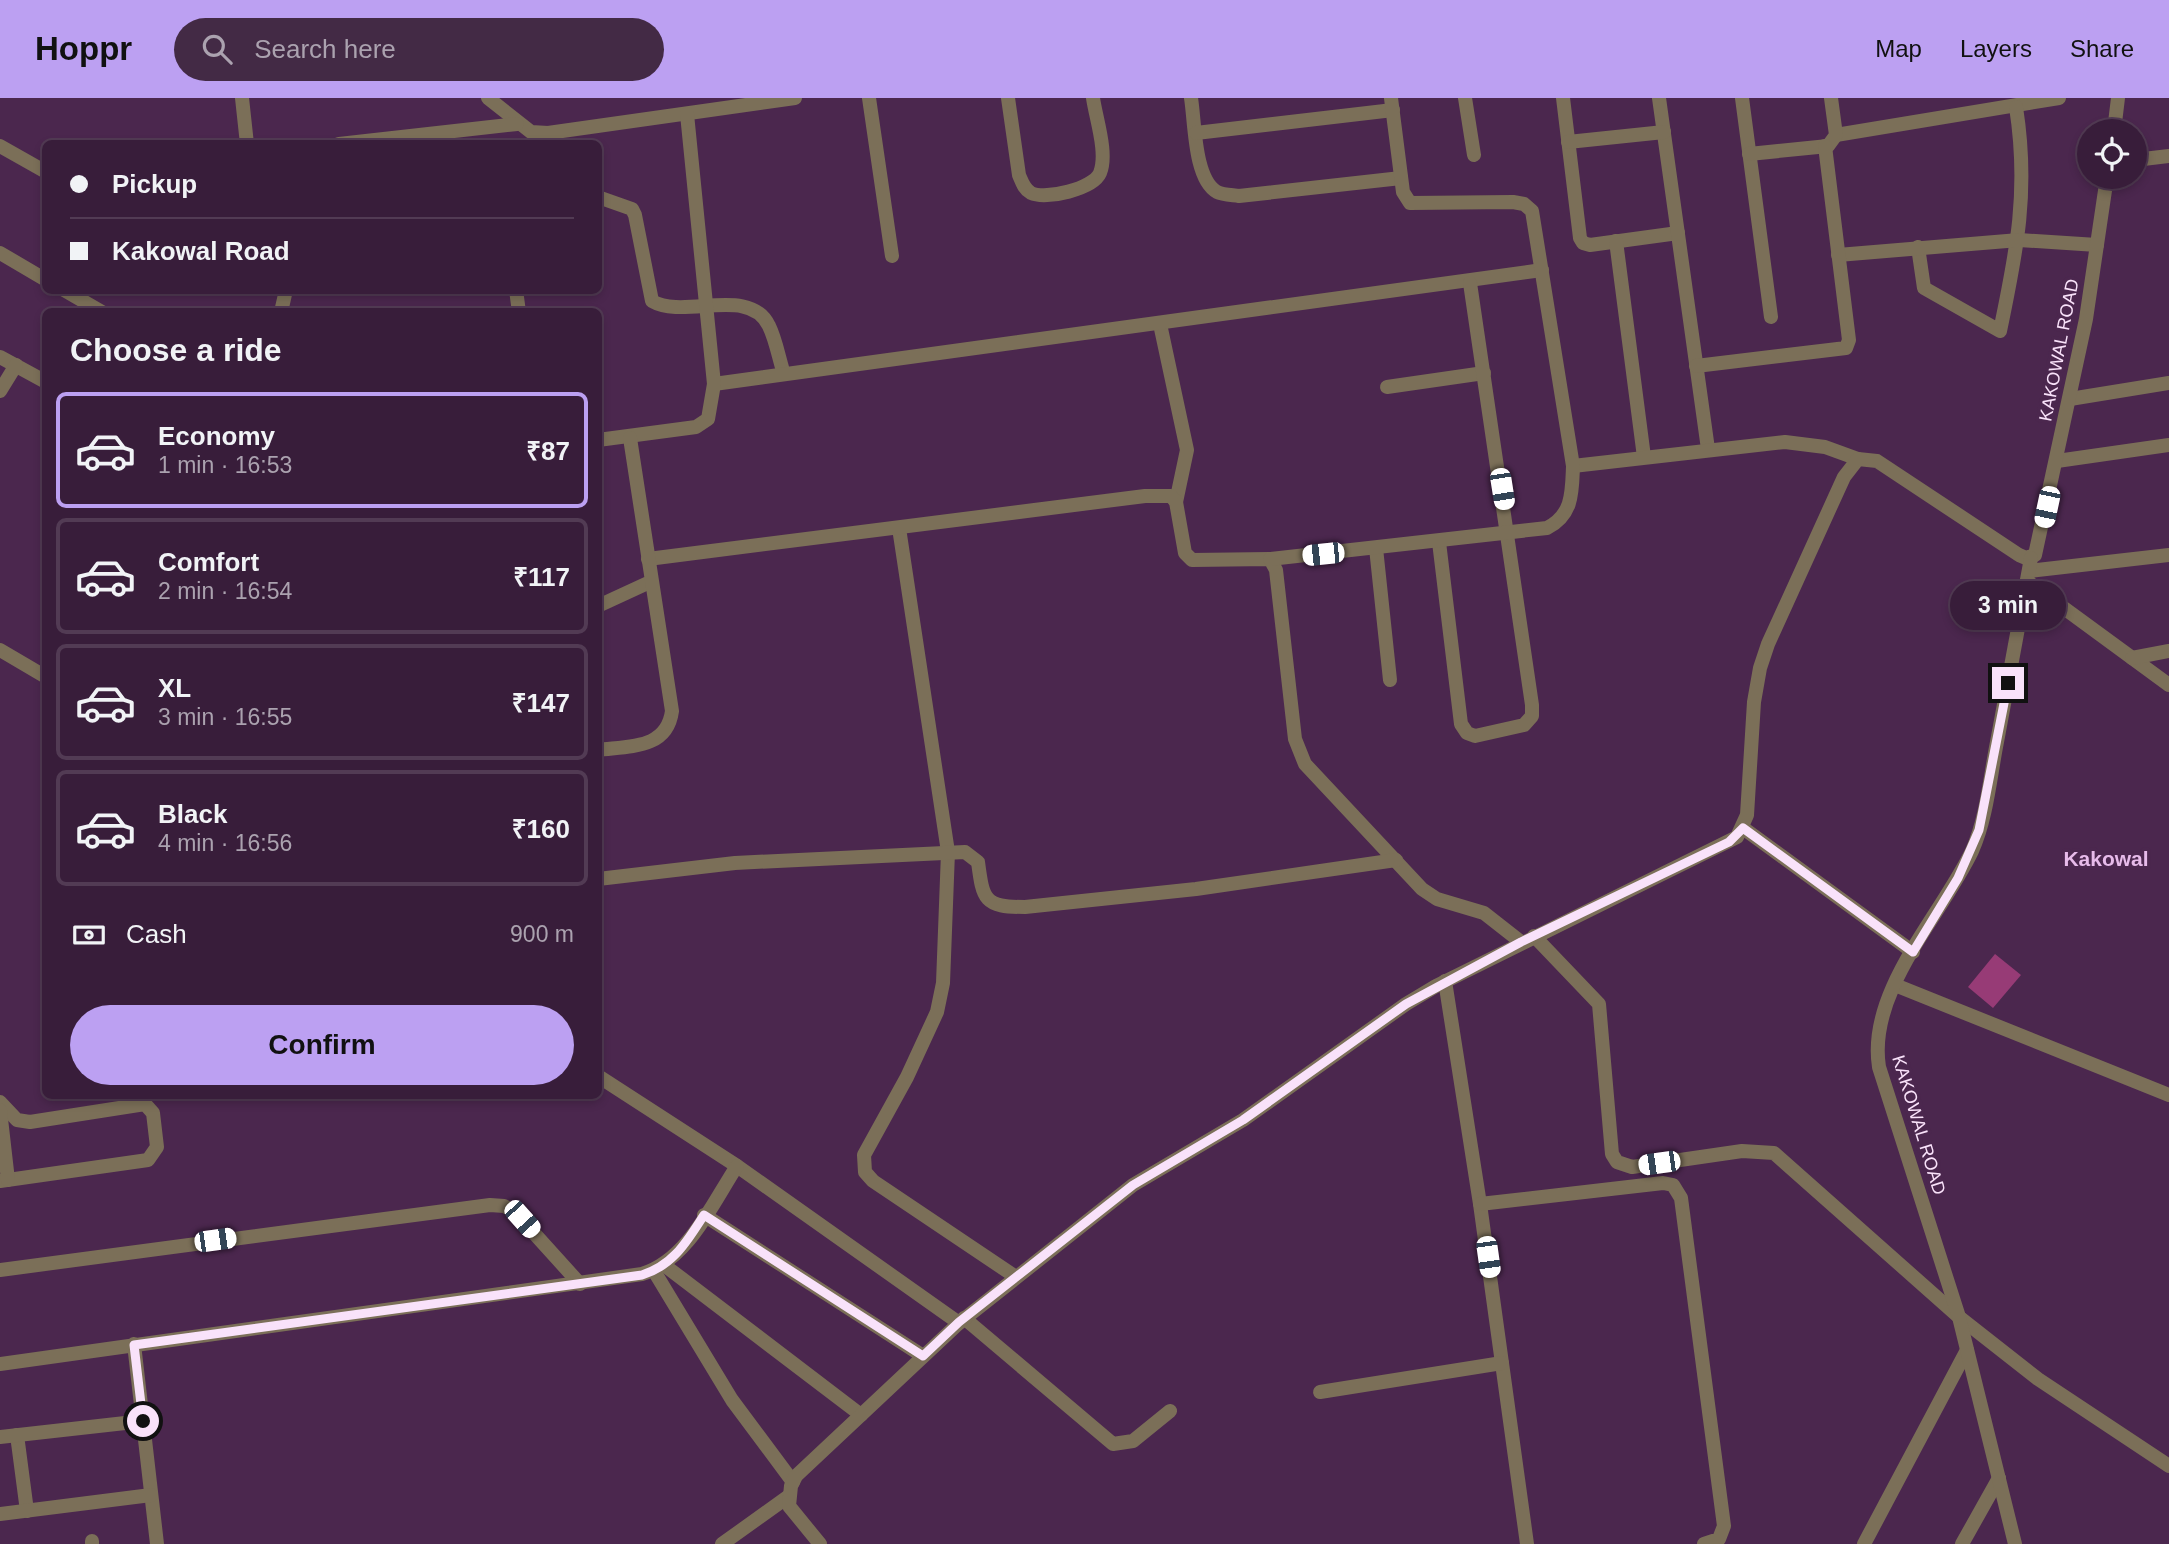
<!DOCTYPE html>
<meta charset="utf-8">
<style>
:root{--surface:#381d3a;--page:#432a45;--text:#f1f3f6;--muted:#aba2af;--line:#523b54;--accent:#bca0f2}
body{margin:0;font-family:Arial,sans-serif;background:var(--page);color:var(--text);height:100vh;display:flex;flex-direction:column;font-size:26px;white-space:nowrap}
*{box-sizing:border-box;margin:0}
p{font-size:23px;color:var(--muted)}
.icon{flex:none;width:38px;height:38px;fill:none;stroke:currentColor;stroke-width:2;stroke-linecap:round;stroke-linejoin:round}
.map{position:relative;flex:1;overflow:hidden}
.details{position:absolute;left:42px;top:210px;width:560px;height:791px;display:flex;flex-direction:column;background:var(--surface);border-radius:10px;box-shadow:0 4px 10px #0003,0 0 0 2px var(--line)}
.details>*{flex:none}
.guide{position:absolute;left:42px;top:42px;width:560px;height:154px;border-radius:10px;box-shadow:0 4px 10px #0003,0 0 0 2px var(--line);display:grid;align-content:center;height:154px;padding:0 28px;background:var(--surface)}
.buttons{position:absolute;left:2077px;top:21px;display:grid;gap:14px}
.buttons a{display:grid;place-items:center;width:70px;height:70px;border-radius:50%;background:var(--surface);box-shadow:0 4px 10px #0003,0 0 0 2px var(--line);font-size:35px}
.end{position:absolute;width:32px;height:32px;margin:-16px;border:9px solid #f9e2fa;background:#111;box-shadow:0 0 0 4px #111}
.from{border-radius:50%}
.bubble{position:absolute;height:49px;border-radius:24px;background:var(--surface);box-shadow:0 4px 10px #0003,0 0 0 2px var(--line);font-size:23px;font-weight:700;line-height:49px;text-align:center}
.car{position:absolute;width:21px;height:42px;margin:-21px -10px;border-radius:9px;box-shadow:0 0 5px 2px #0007;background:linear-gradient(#fff 24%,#345 0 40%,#fff 0 76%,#345 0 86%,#fff 0)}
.guide b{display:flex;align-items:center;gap:24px;height:66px;font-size:26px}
.guide b+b{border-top:2px solid var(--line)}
.guide i{width:18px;height:18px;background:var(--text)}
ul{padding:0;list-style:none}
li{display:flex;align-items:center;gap:21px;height:116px;margin:0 14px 10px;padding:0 14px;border:4px solid var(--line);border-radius:10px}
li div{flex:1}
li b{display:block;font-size:26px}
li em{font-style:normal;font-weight:700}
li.active{border-color:var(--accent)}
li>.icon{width:63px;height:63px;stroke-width:1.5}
h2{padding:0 28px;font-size:32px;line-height:84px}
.pay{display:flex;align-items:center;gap:18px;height:77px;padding:0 28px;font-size:26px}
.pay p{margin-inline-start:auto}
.action{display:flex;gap:14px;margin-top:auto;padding:14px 28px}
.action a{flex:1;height:80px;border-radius:42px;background:var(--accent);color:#111;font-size:28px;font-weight:700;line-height:80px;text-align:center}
header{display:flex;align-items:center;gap:42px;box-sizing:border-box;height:98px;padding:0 35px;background:var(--accent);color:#111}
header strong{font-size:33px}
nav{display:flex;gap:38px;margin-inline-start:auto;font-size:24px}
.search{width:490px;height:63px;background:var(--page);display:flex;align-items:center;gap:18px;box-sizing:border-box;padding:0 24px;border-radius:38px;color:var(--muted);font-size:26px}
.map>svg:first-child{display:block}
.building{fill:#973b76}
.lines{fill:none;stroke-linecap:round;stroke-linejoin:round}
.street{stroke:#7b6f58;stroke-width:14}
.route{stroke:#f9e2fa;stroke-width:9}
.labels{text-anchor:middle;stroke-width:7;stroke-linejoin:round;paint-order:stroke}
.street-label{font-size:18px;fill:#f9e2fa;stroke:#4b274e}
.quarter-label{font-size:21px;font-weight:bold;fill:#e7bbea;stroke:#4b274e}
</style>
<header>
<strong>Hoppr</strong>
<div class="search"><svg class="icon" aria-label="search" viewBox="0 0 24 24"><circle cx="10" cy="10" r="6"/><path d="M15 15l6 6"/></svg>Search here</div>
<nav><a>Map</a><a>Layers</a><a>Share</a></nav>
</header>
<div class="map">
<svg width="2169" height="1446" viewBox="0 0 2169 1446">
<rect width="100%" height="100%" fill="#4b274e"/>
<path class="building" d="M 1995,856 L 2021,877 L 1993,910 L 1968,889 Z"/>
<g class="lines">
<g class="street">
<path d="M 242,0 L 247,46"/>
<path d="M 488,0 L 531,34 L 548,35 L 795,0"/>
<path d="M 869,0 L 892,158"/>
<path d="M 1008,0 L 1019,77 C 1022,84 1024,91 1031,95 C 1046,102 1093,91 1100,75 C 1108,55 1096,21 1093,0"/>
<path d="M 1191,0 C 1195,24 1194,81 1217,94 C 1223,97 1233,97 1239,98 L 1401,80"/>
<path d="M 1465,0 L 1474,57"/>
<path d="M 1563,0 L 1580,140 L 1583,145 L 1590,147 L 1678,135"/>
<path d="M 1659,0 L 1708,351"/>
<path d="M 1742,0 L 1771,219"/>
<path d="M 2114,33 L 2118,0"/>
<path d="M 1196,35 L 1393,12"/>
<path d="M 1836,37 L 2059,0"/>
<path d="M 1568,44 L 1664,34"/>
<path d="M 339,46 L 517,26"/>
<path d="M 0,48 L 46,74"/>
<path d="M 1749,56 L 1828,48 L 1836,37 L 1831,0"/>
<path d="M 2135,62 L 2169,58"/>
<path d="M 598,99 L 632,111 L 635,117 L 652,203 C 684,222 750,187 769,228 C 776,242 779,261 784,276"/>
<path d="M 1616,143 L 1644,359"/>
<path d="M 1918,149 L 1924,190 L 2000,233 C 2017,152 2029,92 2016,9"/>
<path d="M 0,155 L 46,182"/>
<path d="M 1838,157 L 2019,142 L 2097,147"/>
<path d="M 64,192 L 102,214"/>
<path d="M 516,192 L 519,214"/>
<path d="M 281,214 L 286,192"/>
<path d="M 1160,226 L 1187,352 L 1176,404"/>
<path d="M 0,259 L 46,284"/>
<path d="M 1696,268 L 1846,250 L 1849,242 L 1825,48"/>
<path d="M 714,286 L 1542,172"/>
<path d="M 1387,289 L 1484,275"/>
<path d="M 0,293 L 16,267"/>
<path d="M 2070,301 L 2169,285"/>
<path d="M 598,342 L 696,329 L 708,321 L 714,286 L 687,16"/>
<path d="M 2057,363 L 2169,347"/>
<path d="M 1573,368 L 1785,344 L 1825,349 L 1858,361"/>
<path d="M 899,430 L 948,754 L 943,885 L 937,914 L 907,979 L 864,1057 L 865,1074 L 873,1083 L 1016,1179"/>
<path d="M 1439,444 L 1461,626 L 1467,635 L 1475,638 L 1524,627 L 1532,618 L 1532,607 L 1470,185"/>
<path d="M 1376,450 L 1390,582"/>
<path d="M 648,461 L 1145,398 L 1171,398 L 1176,404 L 1185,455 L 1192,462 L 1270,461 L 1276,472 L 1295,641 L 1305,666 L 1422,791 L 1437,801 L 1484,815 L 1521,844"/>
<path d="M 1270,461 L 1547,430 C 1573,417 1572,394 1573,368 L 1532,113 L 1524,106 L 1513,104 L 1410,105 L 1403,94 L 1391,0"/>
<path d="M 2029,473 L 2169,457"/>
<path d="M 2027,483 L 2169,587"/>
<path d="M 598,508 L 650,484"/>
<path d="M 0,552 L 46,579"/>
<path d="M 2132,560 L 2169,553"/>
<path d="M 598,652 C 630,648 667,651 672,613 L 630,340"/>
<path d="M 1743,730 L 1913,854"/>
<path d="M 598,781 L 735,765 L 965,754 L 978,764 C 983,802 984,809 1025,809 L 1196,791 L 1396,762"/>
<path d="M 1534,838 L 1599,906 L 1612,1056 L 1617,1064 L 1632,1069 L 1742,1053 L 1774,1055 L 1959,1219 L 2038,1281 L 2169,1368"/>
<path d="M 1445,883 L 1480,1106 L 1527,1446"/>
<path d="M 1895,887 L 2169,997"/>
<path d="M 598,978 L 737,1068 L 959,1225"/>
<path d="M 0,1004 L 17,1022 L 30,1024 L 145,1006 L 153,1015 L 157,1049 L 148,1062 L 0,1083"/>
<path d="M 0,1012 L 8,1082"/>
<path d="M 1480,1106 L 1663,1085 L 1673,1087 L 1681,1100 L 1724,1428 L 1719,1441 L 1704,1446"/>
<path d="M 704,1117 L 923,1258"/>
<path d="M 664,1167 L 861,1317"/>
<path d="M 0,1172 L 490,1107 L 504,1108 L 514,1113 L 580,1186"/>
<path d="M 654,1173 L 732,1302 L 793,1384"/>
<path d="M 964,1220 L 1113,1346 L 1133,1343 L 1170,1313"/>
<path d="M 134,1246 L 157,1446"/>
<path d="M 0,1266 L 642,1176 C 688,1162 712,1106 737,1068"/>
<path d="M 1320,1294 L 1502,1265"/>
<path d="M 17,1337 L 27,1413"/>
<path d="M 0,1339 L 143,1323"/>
<path d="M 0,1416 L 151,1397"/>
<path d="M 92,1443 L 92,1446"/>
<path d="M 722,1446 L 789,1398"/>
<path d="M 820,1446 L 789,1408 L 791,1388 L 796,1378 L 959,1225 L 1133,1087 L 1243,1022 L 1406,906 L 1436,888 L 1737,739 L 1747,717 L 1754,604 L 1760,570 L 1768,546 L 1844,379 L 1858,361 L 1877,363 L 2019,457 L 2026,460 L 2035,457 L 2086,221 L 2107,79"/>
<path d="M 1864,1446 L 1967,1252"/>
<path d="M 1962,1446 L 1999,1380"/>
<path d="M 2015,1446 L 1959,1219 L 1879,969 C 1867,893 1941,818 1972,753 C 1987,719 1990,679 1997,644 C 2008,582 2020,521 2031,460"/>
</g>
</g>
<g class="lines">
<path class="route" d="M 143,1323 L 134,1247 L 642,1177 C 674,1167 687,1143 704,1117 L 923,1258 L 959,1224 L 1133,1087 L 1243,1022 L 1406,906 L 1521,844 L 1729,744 L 1743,730 L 1913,854 L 1958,780 L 1979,732 L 2008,585"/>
</g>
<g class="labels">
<g class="street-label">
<text transform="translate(2059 252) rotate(-79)" y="6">KAKOWAL ROAD</text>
<text transform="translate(1919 1027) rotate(73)" y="6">KAKOWAL ROAD</text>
</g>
<g class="quarter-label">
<text x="2106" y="768">Kakowal</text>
</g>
</g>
</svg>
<div class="buttons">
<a><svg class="icon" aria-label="locate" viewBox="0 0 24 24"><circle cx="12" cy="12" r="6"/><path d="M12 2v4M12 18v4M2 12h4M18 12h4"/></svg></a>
</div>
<i class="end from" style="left:143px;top:1323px"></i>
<i class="end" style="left:2008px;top:585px"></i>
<div class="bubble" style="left:1950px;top:483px;width:116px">3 min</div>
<i class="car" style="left:1502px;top:391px;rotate:171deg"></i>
<i class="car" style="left:2047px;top:409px;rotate:192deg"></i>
<i class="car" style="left:1323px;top:456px;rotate:264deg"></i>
<i class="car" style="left:1659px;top:1065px;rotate:262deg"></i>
<i class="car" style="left:522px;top:1121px;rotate:138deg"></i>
<i class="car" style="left:215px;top:1142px;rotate:82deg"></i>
<i class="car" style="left:1488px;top:1159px;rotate:172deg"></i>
<div class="guide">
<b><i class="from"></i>Pickup</b>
<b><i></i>Kakowal Road</b>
</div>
<section class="details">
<h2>Choose a ride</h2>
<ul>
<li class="active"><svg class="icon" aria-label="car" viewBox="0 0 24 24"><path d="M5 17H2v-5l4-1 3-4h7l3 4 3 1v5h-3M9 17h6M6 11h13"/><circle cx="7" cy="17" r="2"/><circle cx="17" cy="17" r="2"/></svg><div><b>Economy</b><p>1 min · 16:53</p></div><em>₹87</em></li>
<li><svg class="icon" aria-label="car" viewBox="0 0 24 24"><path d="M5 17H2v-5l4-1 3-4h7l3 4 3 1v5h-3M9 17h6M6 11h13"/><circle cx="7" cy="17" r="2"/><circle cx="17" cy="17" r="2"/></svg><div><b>Comfort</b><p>2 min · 16:54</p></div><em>₹117</em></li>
<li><svg class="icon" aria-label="car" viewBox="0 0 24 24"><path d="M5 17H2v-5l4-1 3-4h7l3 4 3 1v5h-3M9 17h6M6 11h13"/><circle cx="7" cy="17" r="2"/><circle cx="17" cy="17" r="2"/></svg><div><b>XL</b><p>3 min · 16:55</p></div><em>₹147</em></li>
<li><svg class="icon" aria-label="car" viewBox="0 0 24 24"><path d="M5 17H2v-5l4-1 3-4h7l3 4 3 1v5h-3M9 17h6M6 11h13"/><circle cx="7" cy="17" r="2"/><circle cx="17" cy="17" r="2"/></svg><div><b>Black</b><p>4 min · 16:56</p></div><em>₹160</em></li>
</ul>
<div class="pay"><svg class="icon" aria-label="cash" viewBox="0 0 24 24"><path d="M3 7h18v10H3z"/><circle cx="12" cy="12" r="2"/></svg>Cash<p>900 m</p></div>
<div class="action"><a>Confirm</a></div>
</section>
</div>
